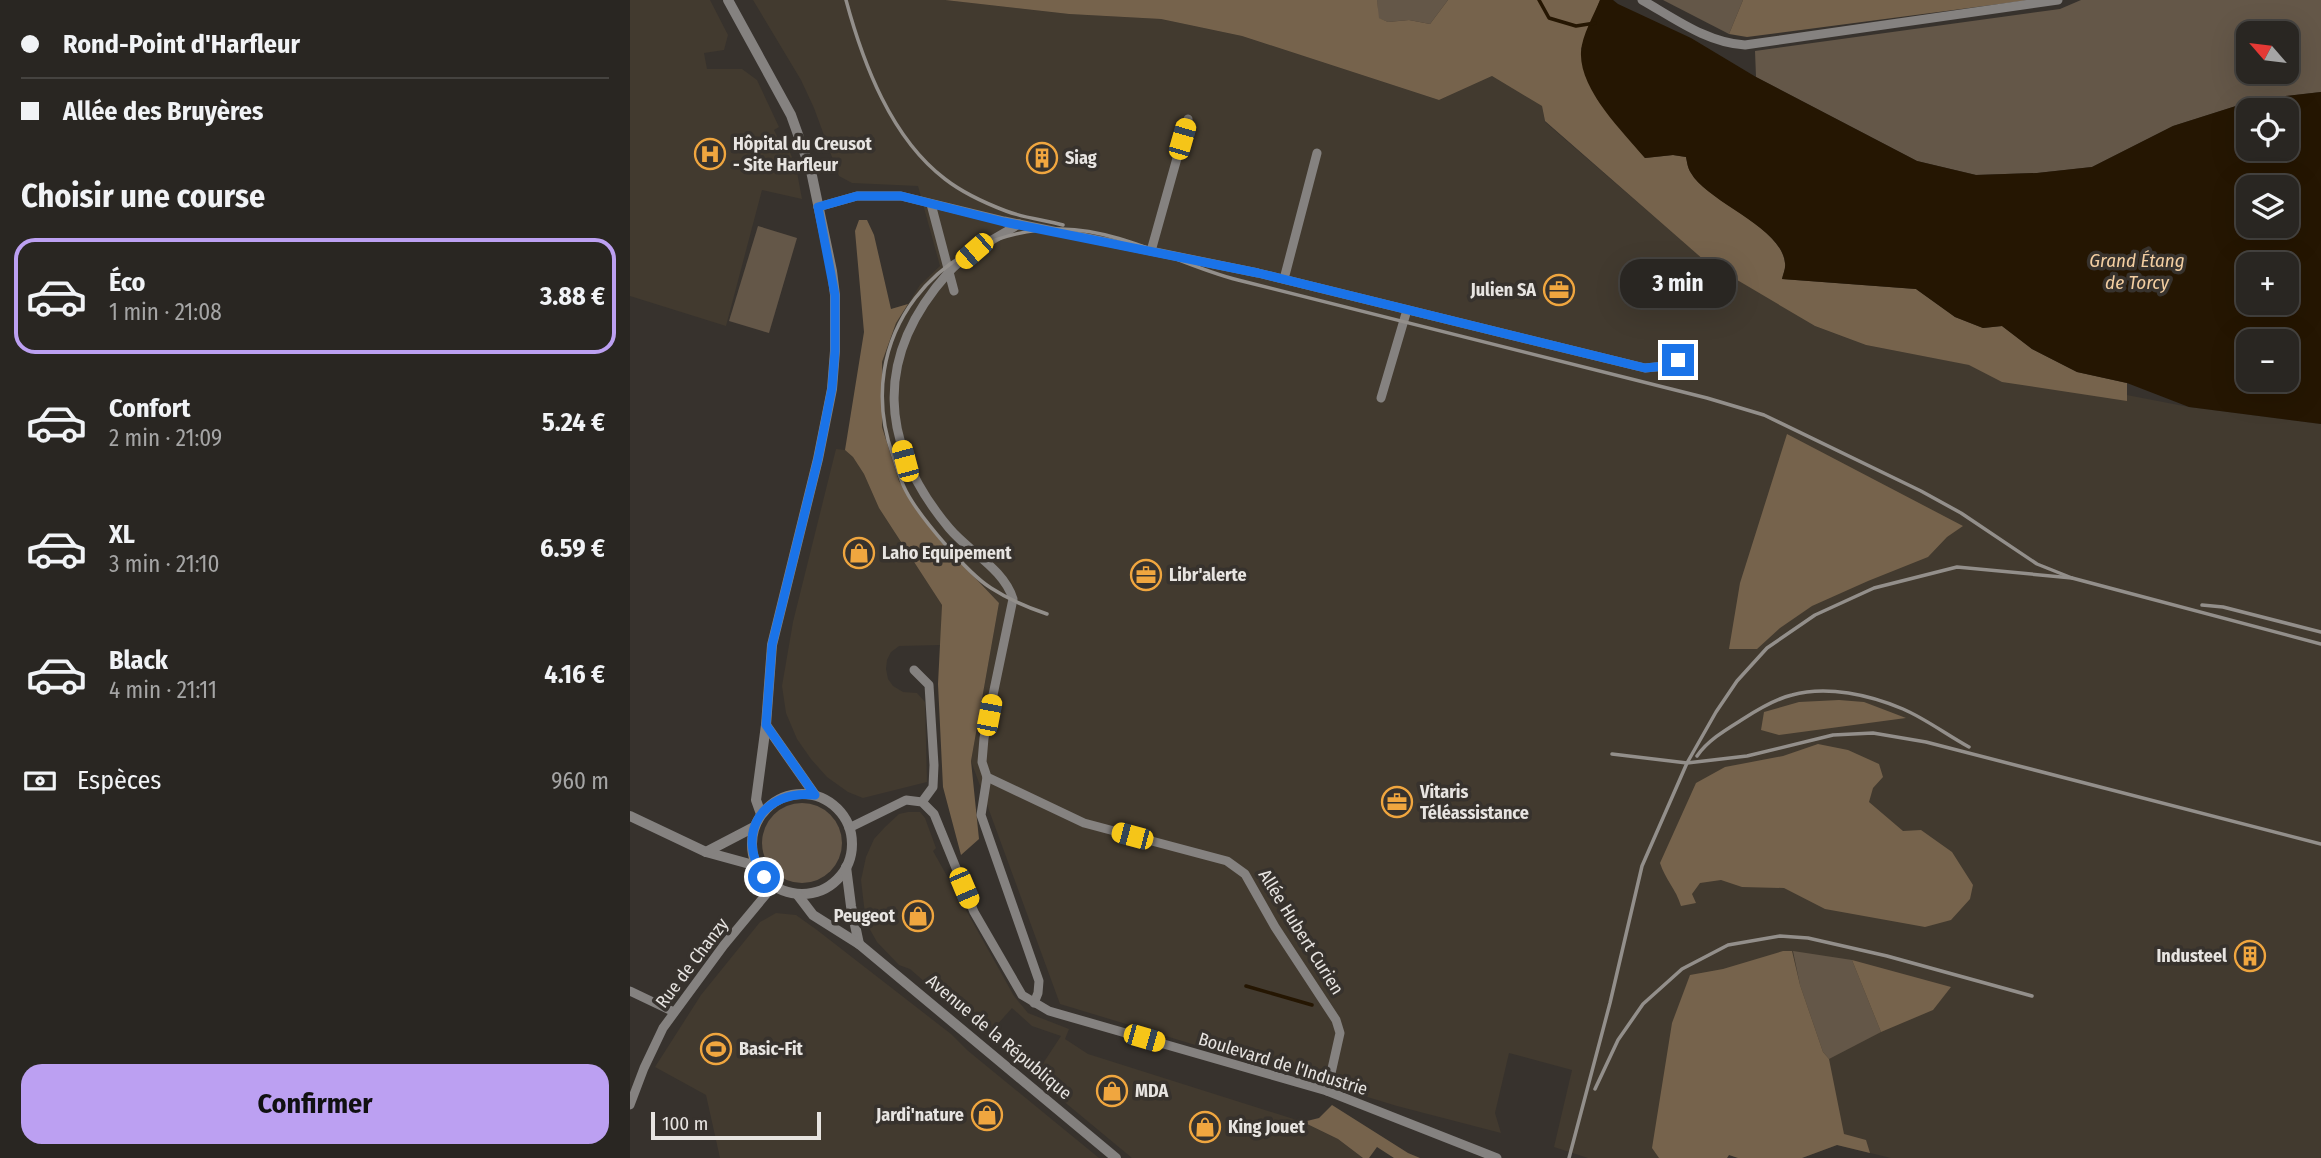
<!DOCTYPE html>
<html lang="fr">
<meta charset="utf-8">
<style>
:root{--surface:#292622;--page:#312e2a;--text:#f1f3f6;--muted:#a5a5a5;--line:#454340;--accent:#bca0f2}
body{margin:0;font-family:"Fira Sans Condensed",sans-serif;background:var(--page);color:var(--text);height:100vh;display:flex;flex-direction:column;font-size:26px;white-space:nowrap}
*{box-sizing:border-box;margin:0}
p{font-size:23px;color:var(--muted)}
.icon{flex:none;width:38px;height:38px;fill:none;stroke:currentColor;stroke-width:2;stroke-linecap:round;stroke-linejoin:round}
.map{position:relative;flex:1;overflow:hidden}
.sheet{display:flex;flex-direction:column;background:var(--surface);width:630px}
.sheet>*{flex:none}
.hud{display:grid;align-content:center;height:154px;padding:0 21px;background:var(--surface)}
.needle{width:46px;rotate:298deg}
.tools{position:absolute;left:1606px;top:21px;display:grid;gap:14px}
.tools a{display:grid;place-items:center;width:63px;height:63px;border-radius:14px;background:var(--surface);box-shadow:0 7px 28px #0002,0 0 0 2px var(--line);font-size:35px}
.scale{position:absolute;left:21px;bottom:18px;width:170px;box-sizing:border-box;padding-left:7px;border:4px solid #e7e4e1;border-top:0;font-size:19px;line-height:24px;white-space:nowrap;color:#e7e4e1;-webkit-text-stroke:5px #37322d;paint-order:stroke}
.end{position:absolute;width:32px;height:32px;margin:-16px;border:9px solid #1a73e8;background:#fff;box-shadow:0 0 0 4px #fff}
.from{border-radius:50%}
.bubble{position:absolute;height:49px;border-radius:21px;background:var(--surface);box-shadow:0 7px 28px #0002,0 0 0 2px var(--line);font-size:23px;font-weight:700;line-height:49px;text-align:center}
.car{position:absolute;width:21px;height:42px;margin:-21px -10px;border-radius:9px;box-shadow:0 0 5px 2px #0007;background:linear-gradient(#f5c518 24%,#345 0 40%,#f5c518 0 76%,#345 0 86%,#f5c518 0)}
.hud b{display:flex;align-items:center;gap:24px;height:66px;font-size:26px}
.hud b+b{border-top:2px solid var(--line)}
.hud i{width:18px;height:18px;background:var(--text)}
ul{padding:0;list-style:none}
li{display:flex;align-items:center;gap:21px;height:116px;margin:0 14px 10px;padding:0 7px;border:4px solid transparent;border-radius:21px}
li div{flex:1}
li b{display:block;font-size:26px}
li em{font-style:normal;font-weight:700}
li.selected{border-color:var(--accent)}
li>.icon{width:63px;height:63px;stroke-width:1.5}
h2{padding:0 21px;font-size:32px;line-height:84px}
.pay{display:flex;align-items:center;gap:18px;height:77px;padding:0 21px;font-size:26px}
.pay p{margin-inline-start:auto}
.action{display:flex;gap:14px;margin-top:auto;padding:14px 21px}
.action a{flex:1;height:80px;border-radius:21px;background:var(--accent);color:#111;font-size:28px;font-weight:700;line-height:80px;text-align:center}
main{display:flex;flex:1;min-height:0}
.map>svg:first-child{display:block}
.built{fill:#423a2f}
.green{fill:#645748;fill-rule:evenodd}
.forest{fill:#76634c}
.water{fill:#251602;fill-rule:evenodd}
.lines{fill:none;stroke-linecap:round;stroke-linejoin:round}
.stream{stroke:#251602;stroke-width:3.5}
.minor{stroke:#858280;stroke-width:9}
.tertiary{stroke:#858280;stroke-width:10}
.rail{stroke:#938f8b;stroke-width:3.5}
.route{stroke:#1a73e8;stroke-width:9}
.labels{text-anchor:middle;stroke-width:7;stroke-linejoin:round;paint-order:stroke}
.poi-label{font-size:18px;font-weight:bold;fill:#e7e4e1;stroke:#37322d;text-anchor:start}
.street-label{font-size:18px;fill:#e7e4e1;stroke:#37322d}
.water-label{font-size:19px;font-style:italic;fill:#f3cea1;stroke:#37322d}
</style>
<main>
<section class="sheet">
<div class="hud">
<b><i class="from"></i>Rond-Point d'Harfleur</b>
<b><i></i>Allée des Bruyères</b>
</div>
<h2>Choisir une course</h2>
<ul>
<li class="selected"><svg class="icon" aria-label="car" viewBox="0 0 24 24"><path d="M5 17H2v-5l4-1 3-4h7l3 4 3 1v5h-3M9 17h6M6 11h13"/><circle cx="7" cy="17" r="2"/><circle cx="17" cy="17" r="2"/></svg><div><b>Éco</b><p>1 min · 21:08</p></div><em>3.88 €</em></li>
<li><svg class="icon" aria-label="car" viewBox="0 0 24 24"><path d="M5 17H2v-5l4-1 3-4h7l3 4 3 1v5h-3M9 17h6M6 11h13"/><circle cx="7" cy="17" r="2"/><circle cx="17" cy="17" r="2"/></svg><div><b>Confort</b><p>2 min · 21:09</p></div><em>5.24 €</em></li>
<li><svg class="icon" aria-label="car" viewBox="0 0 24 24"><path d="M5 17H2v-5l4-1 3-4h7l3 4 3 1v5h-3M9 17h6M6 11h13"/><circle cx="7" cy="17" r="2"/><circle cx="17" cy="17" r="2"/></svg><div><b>XL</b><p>3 min · 21:10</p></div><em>6.59 €</em></li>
<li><svg class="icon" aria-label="car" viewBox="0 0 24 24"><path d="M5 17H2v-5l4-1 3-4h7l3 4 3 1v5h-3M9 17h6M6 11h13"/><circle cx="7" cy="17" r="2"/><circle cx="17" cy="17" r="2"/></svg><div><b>Black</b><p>4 min · 21:11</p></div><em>4.16 €</em></li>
</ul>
<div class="pay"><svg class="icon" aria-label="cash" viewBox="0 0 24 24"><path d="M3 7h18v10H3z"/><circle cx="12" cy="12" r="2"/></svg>Espèces<p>960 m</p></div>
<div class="action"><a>Confirmer</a></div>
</section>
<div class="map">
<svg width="1691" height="1158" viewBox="0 0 1691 1158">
<rect width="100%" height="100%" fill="#37322d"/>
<g class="built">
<path d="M 0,0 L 80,0 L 98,35 L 94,50 L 74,53 L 77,69 L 112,69 L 127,80 L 149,127 L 144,130 L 149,140 L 154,138 L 166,167 L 172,199 L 132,190 L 96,326 L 0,296 Z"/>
<path d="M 123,0 L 315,0 L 439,14 L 531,19 L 612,36 L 809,100 L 862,76 L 912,106 L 915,122 L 1073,259 L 1185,326 L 1236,345 L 1559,407 L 1691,424 L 1691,1158 L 1261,1158 L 1207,1145 L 1172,1158 L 1108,1158 L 1099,1155 L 1097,1158 L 958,1158 L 924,1147 L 942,1070 L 879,1053 L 865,1113 L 871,1133 L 767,1106 L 430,1004 L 341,761 L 369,603 L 311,542 L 269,481 L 252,427 L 252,362 L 266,323 L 290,285 L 310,266 L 288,186 L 222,183 L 209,176 L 184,108 L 171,80 Z"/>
<path d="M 206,449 L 215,450 L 223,457 L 234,474 L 249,508 L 312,605 L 311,645 L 269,646 L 261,652 L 257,660 L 256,669 L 258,679 L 263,686 L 273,692 L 287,693 L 295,702 L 297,782 L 233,798 L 218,792 L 197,777 L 181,759 L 167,739 L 156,713 L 152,686 L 163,622 Z"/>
<path d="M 278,812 L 290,812 L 295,818 L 306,848 L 303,851 L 384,996 L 398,1013 L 439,1029 L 435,1039 L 458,1054 L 673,1122 L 708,1139 L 733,1158 L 502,1158 L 426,1095 L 410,1078 L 419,1071 L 412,1065 L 431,1036 L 402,1026 L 382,1008 L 357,1036 L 280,969 L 269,965 L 247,942 L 238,926 L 234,906 L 231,880 L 236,857 L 244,839 L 255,827 L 269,814 Z"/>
<path d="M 146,913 L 166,915 L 187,930 L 321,1034 L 337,1050 L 469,1158 L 90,1158 L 76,1095 L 25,1067 L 71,995 L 130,922 Z"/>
</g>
<g class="green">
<path d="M 747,0 L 818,0 L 800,24 L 779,20 L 758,22 L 748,18 Z"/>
<path d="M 1033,0 L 1113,0 L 1099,34 Z"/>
<path d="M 1451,0 L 1691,0 L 1691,92 L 1628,99 L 1543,126 L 1462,167 L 1407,173 L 1346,175 L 1287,161 L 1126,77 L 1125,51 L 1430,9 ZM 1619,33 L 1657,33 L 1657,72 L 1619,72 Z"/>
<path d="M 128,226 L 167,238 L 139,333 L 99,321 Z"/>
<circle cx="172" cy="843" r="40"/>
<path d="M 1163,951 L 1222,960 L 1251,1032 L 1199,1059 L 1193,1052 L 1170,985 Z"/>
</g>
<g class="forest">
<path d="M 315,0 L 747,0 L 749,18 L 758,22 L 779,20 L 800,24 L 818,0 L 970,0 L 951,49 L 967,99 L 1015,158 L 1043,155 L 1056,157 C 1057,162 1058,169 1061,173 C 1078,202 1151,226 1155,263 C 1156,268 1153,274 1152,279 L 1286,289 L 1325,317 L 1353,328 L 1372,326 L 1402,349 L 1447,372 L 1497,383 L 1497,401 L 1372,382 L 1339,365 L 1236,345 L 1185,326 L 1075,261 L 915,121 L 912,106 L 862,76 L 809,100 L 612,36 L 531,19 L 439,14 Z"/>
<path d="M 1113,0 L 1400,0 L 1117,37 L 1099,34 Z"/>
<path d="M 229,220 L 237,220 L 244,235 L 261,309 L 278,304 L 266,323 L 252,362 L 252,427 L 269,481 L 311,542 L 369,603 L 341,761 L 349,839 L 331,855 L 313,787 L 308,684 L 312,605 L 249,508 L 234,474 L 223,457 L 215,450 L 234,332 L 225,231 Z"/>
<path d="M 1157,434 L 1333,526 L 1317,537 L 1298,557 L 1238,581 L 1182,606 L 1150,628 L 1127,649 L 1099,649 L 1110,583 Z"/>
<path d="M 1209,700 L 1234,702 L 1276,718 L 1149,735 L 1131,730 L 1134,712 L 1169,702 Z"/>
<path d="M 1188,744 L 1218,750 L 1249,764 L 1253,777 L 1243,788 L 1239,802 L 1273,831 L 1291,830 L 1322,852 L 1343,885 L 1340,899 L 1321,920 L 1295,927 L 1195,909 L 1154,888 L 1112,887 L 1091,880 L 1070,883 L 1062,894 L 1066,903 L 1051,906 C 1046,889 1035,879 1030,863 L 1066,783 L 1095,767 L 1153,756 Z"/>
<path d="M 1153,951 L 1162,951 L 1170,985 L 1193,1052 L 1199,1059 L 1214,1134 L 1236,1140 L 1240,1153 L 1207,1145 L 1172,1158 L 1108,1158 L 1099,1155 L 1097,1158 L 1029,1158 L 1022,1148 L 1042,1023 L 1060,975 L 1093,969 Z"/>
<path d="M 1222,960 L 1321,987 L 1303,1010 L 1251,1032 Z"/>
<path d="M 702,1105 L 778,1153 L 790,1158 L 764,1158 L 747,1147 L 739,1158 L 733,1158 L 708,1139 L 673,1122 L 689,1118 Z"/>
</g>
<path class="water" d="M 970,0 L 983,0 L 988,4 L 1061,38 L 1126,77 L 1287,161 L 1346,175 L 1407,173 L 1462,167 L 1543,126 L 1628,99 L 1691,92 L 1691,424 L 1559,407 L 1497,383 L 1447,372 L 1402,349 L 1372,326 L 1353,328 L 1325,317 L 1286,289 L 1152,279 C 1153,274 1156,268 1155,263 C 1152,227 1077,202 1061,173 C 1058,169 1057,162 1056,157 L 1043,155 L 1015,158 C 992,131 949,89 951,52 C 952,35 964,15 970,0 ZM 1619,110 L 1657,110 L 1657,149 L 1619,149 ZM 1619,187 L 1657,187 L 1657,226 L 1619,226 ZM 1619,264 L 1657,264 L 1657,303 L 1619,303 ZM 1619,341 L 1657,341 L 1657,380 L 1619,380 Z"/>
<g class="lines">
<g class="stream">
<path d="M 909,0 L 919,18 L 946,26 L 965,23"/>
<path d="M 616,986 L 682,1005"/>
</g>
<g class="minor">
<path d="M 1012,0 C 1044,18 1077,43 1115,45 L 1428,0"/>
<path d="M 301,204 L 324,291"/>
<path d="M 188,207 L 227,196 L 271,196 L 374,221 L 628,273 L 1015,368 L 1036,366 L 1056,359"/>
<path d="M 389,224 C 365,239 337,252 318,273 C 243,357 249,444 319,528 C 339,552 374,569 383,599 L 354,738 L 352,762 L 357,777 L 454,823 L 597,861 L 615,874 L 645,927 L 706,1020 L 710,1033 L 697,1091"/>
<path d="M 521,251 L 558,119"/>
<path d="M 654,279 L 687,153"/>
<path d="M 751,398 L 777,310"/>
<path d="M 284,670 L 299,685 L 304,765 L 303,787 L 292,802"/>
<path d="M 357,777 L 351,815 L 409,981 L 408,993 L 404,1003"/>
<path d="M 219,828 L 276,800 L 292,802 L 304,814 L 344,912 L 392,995 L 419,1011 L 697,1091 L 867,1158"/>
<path d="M 0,991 L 44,1012"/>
<path d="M 0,1105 L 14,1068 L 33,1028 L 94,945 L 143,886"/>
</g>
<g class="tertiary">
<path d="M 98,0 L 161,115 L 181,171 L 202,271 L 205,295 L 205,351 L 202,389 L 188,459 L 142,645 L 136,725 L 126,800 L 131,814"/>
<path d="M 136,725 L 185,795"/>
<circle cx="172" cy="844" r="50"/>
<path d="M 0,816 L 76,852 L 127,866"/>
<path d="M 76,852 L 124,827"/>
<path d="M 216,867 L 221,906 L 229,944"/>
<path d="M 167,894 L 183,915 L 229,944 L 486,1158"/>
</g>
<g class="rail">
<path d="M 216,0 C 233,63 261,138 315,179 C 333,193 355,203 376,211 C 394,218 415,220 433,225"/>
<path d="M 1572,605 L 1593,607 L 1691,632"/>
<path d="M 417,614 C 399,608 378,599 361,588 C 337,573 289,516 276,491 C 270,480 267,468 263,456 C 221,338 308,229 431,229 C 494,230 549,265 608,280 C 765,319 921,359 1077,398 L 1134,415 L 1291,491 L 1331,513 L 1407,564 L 1442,578"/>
<path d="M 982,754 L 1057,763 L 1117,756 L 1203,735 L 1243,733 L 1296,742 L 1691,844"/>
<path d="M 1067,756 C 1078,740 1097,729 1113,719 C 1127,710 1145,699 1162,695 C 1197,685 1240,695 1273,709 C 1296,719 1317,735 1339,747"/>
<path d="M 965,1089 L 988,1040 L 1013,1004 L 1052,969 L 1098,945 L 1150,936 L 1178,938 L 1257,956 L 1402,996"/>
<path d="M 939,1158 L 980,1003 L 1012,866 L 1057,763 L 1086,712 L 1107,681 L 1137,648 L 1185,615 L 1244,588 L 1327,567 L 1442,578 L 1691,644"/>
</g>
</g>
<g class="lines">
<path class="route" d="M 134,877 C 104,833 134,789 185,795 L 136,725 L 142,645 L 188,459 L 202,388 L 205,351 L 205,295 L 188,207 L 227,196 L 271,196 L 374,222 L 628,273 L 1015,368 L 1035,366 L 1048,360"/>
</g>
<defs>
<g id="hospital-ring" transform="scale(1.575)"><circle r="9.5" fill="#37322d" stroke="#f0a63f" stroke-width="1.5"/><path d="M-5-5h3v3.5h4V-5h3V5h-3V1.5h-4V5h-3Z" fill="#f0a63f"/></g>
<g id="building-ring" transform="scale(1.575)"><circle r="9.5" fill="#37322d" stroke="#f0a63f" stroke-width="1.5"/><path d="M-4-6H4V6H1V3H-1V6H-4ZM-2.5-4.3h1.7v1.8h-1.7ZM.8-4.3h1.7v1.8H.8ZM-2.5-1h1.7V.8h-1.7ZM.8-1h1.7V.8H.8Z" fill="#f0a63f"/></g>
<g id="office-ring" transform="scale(1.575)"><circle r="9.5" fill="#37322d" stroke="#f0a63f" stroke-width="1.5"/><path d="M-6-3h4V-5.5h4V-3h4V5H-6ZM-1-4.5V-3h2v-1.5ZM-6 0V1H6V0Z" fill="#f0a63f"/></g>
<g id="shop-ring" transform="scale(1.575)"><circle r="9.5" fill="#37322d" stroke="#f0a63f" stroke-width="1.5"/><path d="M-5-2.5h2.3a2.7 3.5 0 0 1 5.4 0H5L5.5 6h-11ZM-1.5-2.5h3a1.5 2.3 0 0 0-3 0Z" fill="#f0a63f"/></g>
<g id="stadium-ring" transform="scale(1.575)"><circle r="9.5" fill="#37322d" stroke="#f0a63f" stroke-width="1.5"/><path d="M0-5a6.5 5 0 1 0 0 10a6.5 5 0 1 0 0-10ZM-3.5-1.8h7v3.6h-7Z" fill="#f0a63f"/></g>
</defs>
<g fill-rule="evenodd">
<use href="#hospital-ring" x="80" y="154"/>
<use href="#building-ring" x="412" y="158"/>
<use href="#office-ring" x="929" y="290"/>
<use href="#shop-ring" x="229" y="553"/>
<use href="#office-ring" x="516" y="575"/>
<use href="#office-ring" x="767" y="802"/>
<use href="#shop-ring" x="288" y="916"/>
<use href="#building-ring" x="1620" y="956"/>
<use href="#stadium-ring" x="86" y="1049"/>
<use href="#shop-ring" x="482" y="1091"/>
<use href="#shop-ring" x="357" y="1115"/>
<use href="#shop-ring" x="575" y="1127"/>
</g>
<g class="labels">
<g class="poi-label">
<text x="103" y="150">Hôpital du Creusot<tspan x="103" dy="21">- Site Harfleur</tspan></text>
<text x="435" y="164">Siag</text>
<text x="906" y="296" text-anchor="end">Julien SA</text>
<text x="252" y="559">Laho Equipement</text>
<text x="539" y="581">Libr'alerte</text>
<text x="790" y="798">Vitaris<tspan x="790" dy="21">Téléassistance</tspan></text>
<text x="265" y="922" text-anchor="end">Peugeot</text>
<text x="1597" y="962" text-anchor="end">Industeel</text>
<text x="109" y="1055">Basic-Fit</text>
<text x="505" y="1097">MDA</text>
<text x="334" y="1121" text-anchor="end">Jardi'nature</text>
<text x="598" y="1133">King Jouet</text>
</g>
<g class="street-label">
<text transform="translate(671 932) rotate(58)" y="6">Allée Hubert Curien</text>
<text transform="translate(62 963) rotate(-53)" y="6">Rue de Chanzy</text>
<text transform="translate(369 1037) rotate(40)" y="6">Avenue de la République</text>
<text transform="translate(653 1064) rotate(17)" y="6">Boulevard de l'Industrie</text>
</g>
<g class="water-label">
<text x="1507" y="267">Grand Étang<tspan x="1507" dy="22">de Torcy</tspan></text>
</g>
</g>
</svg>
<div class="tools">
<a><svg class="needle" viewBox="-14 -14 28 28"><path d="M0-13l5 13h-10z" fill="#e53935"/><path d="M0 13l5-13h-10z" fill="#a5a5a5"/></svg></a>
<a><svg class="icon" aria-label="locate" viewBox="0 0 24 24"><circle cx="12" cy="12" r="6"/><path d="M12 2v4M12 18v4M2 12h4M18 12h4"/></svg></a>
<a><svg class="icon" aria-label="layers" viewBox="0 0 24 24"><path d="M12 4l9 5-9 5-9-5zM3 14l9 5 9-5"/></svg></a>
<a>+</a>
<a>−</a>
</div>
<div class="scale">100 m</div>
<i class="end from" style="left:134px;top:877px"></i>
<i class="end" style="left:1048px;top:360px"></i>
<div class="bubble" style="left:990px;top:259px;width:116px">3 min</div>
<i class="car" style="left:552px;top:139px;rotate:16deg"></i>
<i class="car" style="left:344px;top:251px;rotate:229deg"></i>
<i class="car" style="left:275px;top:461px;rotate:345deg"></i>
<i class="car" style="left:359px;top:715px;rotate:11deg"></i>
<i class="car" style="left:502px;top:836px;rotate:285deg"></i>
<i class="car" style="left:334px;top:888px;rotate:157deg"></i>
<i class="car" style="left:514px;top:1038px;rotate:106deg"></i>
</div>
</main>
